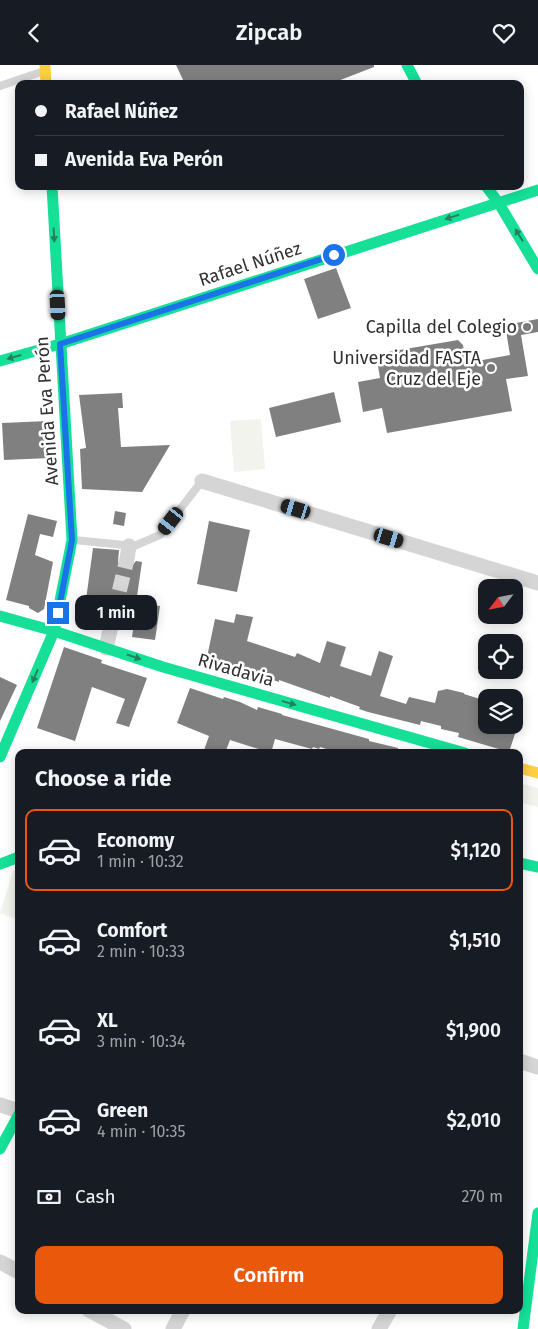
<!DOCTYPE html>
<meta charset="utf-8">
<style>
:root{--surface:#171b24;--page:#20242c;--text:#f1f3f6;--muted:#9ea1a6;--line:#363941;--accent:#ea580c}
body{margin:0;font-family:"Fira Sans",sans-serif;background:var(--page);color:var(--text);height:100vh;display:flex;flex-direction:column;font-size:19px;white-space:nowrap}
*{box-sizing:border-box;margin:0}
p{font-size:16px;color:var(--muted)}
.icon{flex:none;width:28px;height:28px;fill:none;stroke:currentColor;stroke-width:2;stroke-linecap:round;stroke-linejoin:round}
.map{position:relative;flex:1;overflow:hidden}
.sheet{position:absolute;left:15px;top:684px;width:508px;height:565px;display:flex;flex-direction:column;background:var(--surface);border-radius:10px;box-shadow:0 2px 12px #0003}
.sheet>*{flex:none}
.hud{position:absolute;left:15px;top:15px;width:509px;height:110px;border-radius:10px;box-shadow:0 2px 12px #0003;display:grid;align-content:center;height:110px;padding:0 20px;background:var(--surface)}
.needle{width:32px;rotate:238deg}
.buttons{position:absolute;left:478px;top:514px;display:grid;gap:10px}
.buttons a{display:grid;place-items:center;width:45px;height:45px;border-radius:10px;background:var(--surface);box-shadow:0 2px 12px #0003;font-size:25px}
.end{position:absolute;width:22px;height:22px;margin:-11px;border:6px solid #1a73e8;background:#fff;box-shadow:0 0 0 2px #fff}
.from{border-radius:50%}
.bubble{position:absolute;height:35px;border-radius:10px;background:var(--surface);box-shadow:0 2px 12px #0003;font-size:16px;font-weight:600;line-height:35px;text-align:center}
.car{position:absolute;width:15px;height:30px;margin:-15px -8px;border-radius:6px;box-shadow:0 0 4px 1px #0007;background:linear-gradient(#222 24%,#8ab4d8 0 40%,#222 0 76%,#8ab4d8 0 86%,#222 0)}
.hud b{display:flex;align-items:center;gap:18px;height:48px;font-size:19px}
.hud b+b{border-top:1px solid var(--line)}
.hud i{width:12px;height:12px;background:var(--text)}
ul{padding:0;list-style:none}
li{display:flex;align-items:center;gap:15px;height:82px;margin:0 10px 8px;padding:0 10px;border:2px solid transparent;border-radius:10px}
li div{flex:1}
li b{display:block;font-size:19px}
li em{font-style:normal;font-weight:600}
li.current{border-color:var(--accent)}
li>.icon{width:45px;height:45px;stroke-width:1.5}
h2{padding:0 20px;font-size:22px;line-height:60px}
.pay{display:flex;align-items:center;gap:12px;height:55px;padding:0 20px;font-size:19px}
.pay p{margin-inline-start:auto}
.action{display:flex;gap:10px;margin-top:auto;padding:10px 20px}
.action a{flex:1;height:58px;border-radius:10px;background:var(--accent);color:#fff;font-size:20px;font-weight:600;line-height:58px;text-align:center}
header{display:flex;justify-content:space-between;align-items:center;height:65px;padding:0 20px;background:var(--surface);font-size:22px;font-weight:600}
.map>svg:first-child{display:block}
.green{fill:#f1f3ec}
.building{fill:#808080}
.lines{fill:none;stroke-linecap:round;stroke-linejoin:round}
.street-tunnel{stroke:#d6d6d6;stroke-width:15;stroke-dasharray:15 8;stroke-linecap:butt}
.lane{stroke:#d5d5d5;stroke-width:8}
.street{stroke:#d5d5d5;stroke-width:15}
.fast{stroke:#16e098;stroke-width:11}
.slow{stroke:#ffcf43;stroke-width:11}
.oneway{fill:#25805f}
.route{stroke:#1a73e8;stroke-width:6}
.poi-dot{fill:#797979;stroke:#fff;stroke-width:2}
.labels{text-anchor:middle;stroke-width:5;stroke-linejoin:round;paint-order:stroke}
.street-label{font-size:18px;fill:#313131;stroke:#fff}
.poi-label{font-size:18px;fill:#313131;stroke:#fff;text-anchor:end}
</style>
<header><svg class="icon" aria-label="back" viewBox="0 0 24 24"><path d="M15 5l-7 7 7 7"/></svg>Zipcab<svg class="icon" aria-label="heart" viewBox="0 0 24 24"><path d="M12 20l-8-8c-3-5 5-10 8-4 3-6 11-1 8 4z"/></svg></header>
<div class="map">
<svg width="538" height="1264" viewBox="0 0 538 1264">
<rect width="100%" height="100%" fill="#fff"/>
<g class="green">
<path d="M 261,354 L 265,404 L 234,407 L 230,356 Z"/>
<path d="M 519,718 L 538,723 L 538,742 L 519,737 Z"/>
<path d="M 13,806 L 19,807 L 19,855 L 0,848 Z"/>
</g>
<g class="building">
<path d="M 176,0 L 374,0 L 374,2 L 330,19 L 185,19 Z"/>
<path d="M 336,203 L 351,243 L 318,254 L 304,214 Z"/>
<path d="M 538,254 L 538,267 L 521,270 L 528,311 L 506,314 L 512,346 L 387,368 L 382,343 L 363,347 L 358,317 L 380,313 L 376,289 L 458,275 L 463,280 L 466,298 L 510,290 L 505,260 Z"/>
<path d="M 334,327 L 341,357 L 276,372 L 269,343 Z"/>
<path d="M 122,328 L 123,343 L 118,343 L 121,382 L 170,380 L 142,427 L 82,424 L 80,384 L 86,383 L 79,330 Z"/>
<path d="M 48,356 L 50,393 L 4,395 L 2,358 Z"/>
<path d="M 115,446 L 126,448 L 124,461 L 113,459 Z"/>
<path d="M 28,449 L 57,456 L 53,472 L 40,469 L 35,490 L 53,497 L 44,544 L 38,548 L 29,543 L 29,541 L 6,535 Z"/>
<path d="M 209,456 L 250,465 L 237,527 L 197,519 Z"/>
<path d="M 93,483 L 119,485 L 118,497 L 125,503 L 131,502 L 136,496 L 142,497 L 136,538 L 160,541 L 155,575 L 132,572 L 135,551 L 123,549 L 121,542 L 117,539 L 112,539 L 107,542 L 102,560 L 83,557 Z"/>
<path d="M 236,549 L 253,552 L 247,576 L 295,592 L 297,588 L 320,598 L 327,576 L 346,582 L 340,601 L 371,611 L 379,586 L 393,591 L 380,631 L 406,639 L 409,632 L 435,638 L 438,626 L 447,624 L 464,628 L 464,629 L 486,636 L 486,660 L 518,660 L 509,687 L 458,672 L 459,668 L 441,664 L 441,661 L 421,656 L 420,660 L 368,647 L 359,644 L 360,642 L 330,631 L 330,633 L 279,615 L 279,617 L 252,608 L 252,607 L 224,600 L 225,597 L 207,592 L 215,554 L 234,558 Z"/>
<path d="M 64,582 L 102,595 L 101,598 L 147,613 L 129,662 L 116,658 L 125,634 L 92,622 L 75,676 L 37,663 Z"/>
<path d="M 0,612 L 17,620 L 0,656 Z"/>
<path d="M 190,623 L 223,634 L 224,632 L 240,637 L 257,645 L 258,642 L 282,649 L 282,650 L 369,674 L 369,676 L 398,683 L 398,688 L 339,688 L 320,682 L 319,684 L 313,682 L 312,684 L 275,674 L 271,688 L 230,675 L 225,688 L 203,688 L 209,671 L 177,658 Z"/>
</g>
<g class="lines">
<path class="street-tunnel" d="M 114,548 L 127,494"/>
<g class="lane">
<path d="M 0,21 L 44,6"/>
<path d="M 74,475 L 134,481 L 160,470 L 202,416"/>
</g>
<g class="street">
<path d="M 202,416 L 538,518"/>
<path d="M 127,494 L 129,481"/>
<path d="M 106,583 L 114,548"/>
<path d="M 519,996 L 538,1002"/>
<path d="M 0,1040 L 19,1046"/>
<path d="M 0,1197 L 19,1207"/>
<path d="M 89,1245 L 124,1264"/>
<path d="M 173,1264 L 183,1245"/>
<path d="M 379,1264 L 390,1245"/>
</g>
<g class="fast">
<path d="M 407,0 L 417,19"/>
<path d="M 486,121 L 498,137 L 538,204"/>
<path d="M 0,296 L 60,279 L 538,125"/>
<path d="M 0,551 L 54,566 L 163,602 L 465,688"/>
<path d="M 0,692 L 54,566 L 72,475 L 52,121"/>
<path d="M 519,798 L 538,802"/>
<path d="M 0,799 L 19,792"/>
<path d="M 0,1084 L 19,1049"/>
<path d="M 523,1264 L 538,1148"/>
</g>
<g class="slow">
<path d="M 45,0 L 46,19"/>
<path d="M 519,703 L 538,708"/>
</g>
</g>
<defs><path id="oneway-solid" d="M-6-.8H1V-3.2L6.5 0L1 3.2V.8H-6Z" transform="scale(1.25)"/></defs>
<g class="oneway">
<use href="#oneway-solid" transform="translate(452 152) rotate(162)"/>
<use href="#oneway-solid" transform="translate(54 170) rotate(87)"/>
<use href="#oneway-solid" transform="translate(519 170) rotate(-122)"/>
<use href="#oneway-solid" transform="translate(14 292) rotate(164)"/>
<use href="#oneway-solid" transform="translate(134 592) rotate(19)"/>
<use href="#oneway-solid" transform="translate(35 611) rotate(113)"/>
<use href="#oneway-solid" transform="translate(289 638) rotate(16)"/>
</g>
<g class="lines">
<path class="route" d="M 58,548 L 72,475 L 60,279 L 334,190"/>
</g>
<g class="poi-dot">
<circle cx="527" cy="262" r="5"/>
<circle cx="491" cy="303" r="5"/>
</g>
<g class="labels">
<g class="street-label">
<text transform="translate(250 199) rotate(-18)" y="6">Rafael Núñez</text>
<text transform="translate(47 346) rotate(-94)" y="6">Avenida Eva Perón</text>
<text transform="translate(236 605) rotate(16)" y="6">Rivadavia</text>
</g>
<g class="poi-label">
<text x="517" y="268">Capilla del Colegio</text>
<text x="481" y="299">Universidad FASTA<tspan x="481" dy="21">Cruz del Eje</tspan></text>
</g>
</g>
</svg>
<div class="buttons">
<a><svg class="needle" viewBox="-14 -14 28 28"><path d="M0-13l5 13h-10z" fill="#e53935"/><path d="M0 13l5-13h-10z" fill="#9ea1a6"/></svg></a>
<a><svg class="icon" aria-label="locate" viewBox="0 0 24 24"><circle cx="12" cy="12" r="6"/><path d="M12 2v4M12 18v4M2 12h4M18 12h4"/></svg></a>
<a><svg class="icon" aria-label="layers" viewBox="0 0 24 24"><path d="M12 4l9 5-9 5-9-5zM3 14l9 5 9-5"/></svg></a>
</div>
<i class="end from" style="left:334px;top:190px"></i>
<i class="end" style="left:58px;top:548px"></i>
<div class="bubble" style="left:75px;top:530px;width:82px">1 min</div>
<i class="car" style="left:58px;top:240px;rotate:177deg"></i>
<i class="car" style="left:296px;top:444px;rotate:287deg"></i>
<i class="car" style="left:171px;top:456px;rotate:218deg"></i>
<i class="car" style="left:389px;top:473px;rotate:107deg"></i>
<div class="hud">
<b><i class="from"></i>Rafael Núñez</b>
<b><i></i>Avenida Eva Perón</b>
</div>
<section class="sheet">
<h2>Choose a ride</h2>
<ul>
<li class="current"><svg class="icon" aria-label="car" viewBox="0 0 24 24"><path d="M5 17H2v-5l4-1 3-4h7l3 4 3 1v5h-3M9 17h6M6 11h13"/><circle cx="7" cy="17" r="2"/><circle cx="17" cy="17" r="2"/></svg><div><b>Economy</b><p>1 min · 10:32</p></div><em>$1,120</em></li>
<li><svg class="icon" aria-label="car" viewBox="0 0 24 24"><path d="M5 17H2v-5l4-1 3-4h7l3 4 3 1v5h-3M9 17h6M6 11h13"/><circle cx="7" cy="17" r="2"/><circle cx="17" cy="17" r="2"/></svg><div><b>Comfort</b><p>2 min · 10:33</p></div><em>$1,510</em></li>
<li><svg class="icon" aria-label="car" viewBox="0 0 24 24"><path d="M5 17H2v-5l4-1 3-4h7l3 4 3 1v5h-3M9 17h6M6 11h13"/><circle cx="7" cy="17" r="2"/><circle cx="17" cy="17" r="2"/></svg><div><b>XL</b><p>3 min · 10:34</p></div><em>$1,900</em></li>
<li><svg class="icon" aria-label="car" viewBox="0 0 24 24"><path d="M5 17H2v-5l4-1 3-4h7l3 4 3 1v5h-3M9 17h6M6 11h13"/><circle cx="7" cy="17" r="2"/><circle cx="17" cy="17" r="2"/></svg><div><b>Green</b><p>4 min · 10:35</p></div><em>$2,010</em></li>
</ul>
<div class="pay"><svg class="icon" aria-label="cash" viewBox="0 0 24 24"><path d="M3 7h18v10H3z"/><circle cx="12" cy="12" r="2"/></svg>Cash<p>270 m</p></div>
<div class="action"><a>Confirm</a></div>
</section>
</div>
